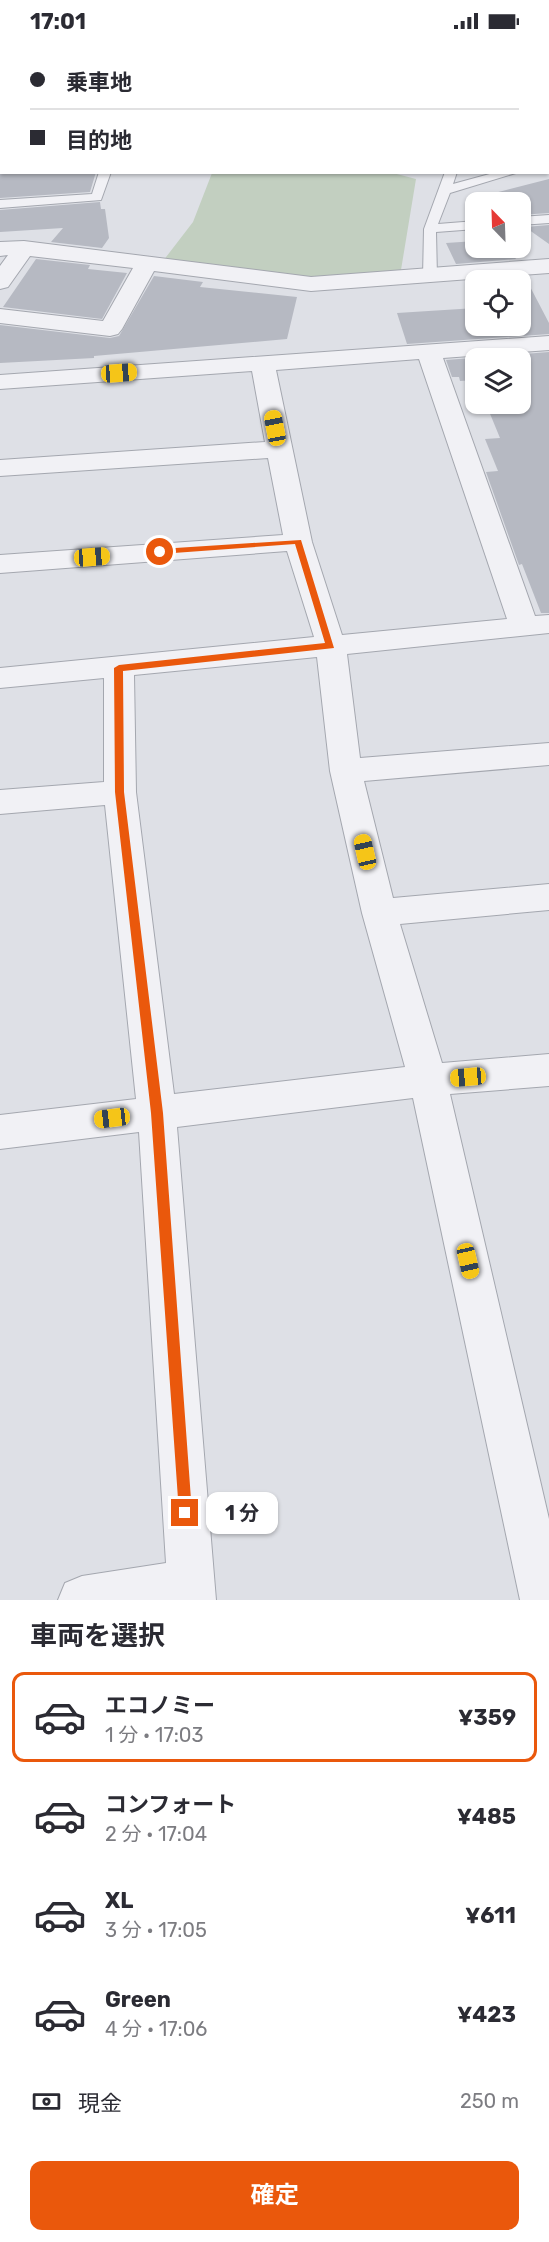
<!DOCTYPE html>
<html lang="ja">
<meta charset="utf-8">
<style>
:root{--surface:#fff;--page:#f2f2f3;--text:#2b2b33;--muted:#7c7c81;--line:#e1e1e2;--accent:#ea580c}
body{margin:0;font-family:Rubik,"Noto Sans JP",sans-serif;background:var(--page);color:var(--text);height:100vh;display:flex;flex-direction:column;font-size:22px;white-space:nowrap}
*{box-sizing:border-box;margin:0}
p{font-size:20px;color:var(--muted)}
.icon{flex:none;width:33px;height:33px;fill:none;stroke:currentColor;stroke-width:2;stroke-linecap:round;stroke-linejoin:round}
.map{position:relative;height:1558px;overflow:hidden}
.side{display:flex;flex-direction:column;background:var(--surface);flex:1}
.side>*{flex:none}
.guide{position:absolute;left:0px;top:0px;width:549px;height:132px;box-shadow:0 2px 4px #0004;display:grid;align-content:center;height:132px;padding:0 30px;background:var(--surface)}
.needle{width:39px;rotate:337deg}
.fabs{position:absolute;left:465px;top:150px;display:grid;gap:12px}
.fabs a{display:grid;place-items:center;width:66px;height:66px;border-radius:12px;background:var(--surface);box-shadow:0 2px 4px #0004;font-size:30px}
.end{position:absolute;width:27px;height:27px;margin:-14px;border:8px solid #ea580c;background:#fff;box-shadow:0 0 0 3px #fff}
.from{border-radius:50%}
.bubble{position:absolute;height:42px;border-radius:12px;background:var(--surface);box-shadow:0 2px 4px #0004;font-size:20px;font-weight:700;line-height:42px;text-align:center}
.car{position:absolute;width:18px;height:36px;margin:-18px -9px;border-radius:8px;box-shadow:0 0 4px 2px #0007;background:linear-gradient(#f5c518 24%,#345 0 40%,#f5c518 0 76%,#345 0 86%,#f5c518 0)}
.guide b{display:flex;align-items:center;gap:21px;height:57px;font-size:22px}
.guide b+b{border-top:2px solid var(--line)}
.guide i{width:15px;height:15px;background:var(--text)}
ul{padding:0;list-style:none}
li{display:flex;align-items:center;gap:18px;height:90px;margin:0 12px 9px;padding:0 18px;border:3px solid transparent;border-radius:12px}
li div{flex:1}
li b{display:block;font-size:22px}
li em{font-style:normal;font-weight:700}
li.selected{border-color:var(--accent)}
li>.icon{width:54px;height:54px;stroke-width:1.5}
h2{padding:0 30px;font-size:27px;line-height:72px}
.pay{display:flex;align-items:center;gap:15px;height:66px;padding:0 30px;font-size:22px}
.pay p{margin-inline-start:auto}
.action{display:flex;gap:12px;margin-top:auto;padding:12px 30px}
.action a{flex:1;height:69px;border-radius:12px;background:var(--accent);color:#fff;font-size:24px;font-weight:700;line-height:69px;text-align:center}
.status{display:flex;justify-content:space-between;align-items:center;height:42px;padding:0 30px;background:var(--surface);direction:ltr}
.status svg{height:16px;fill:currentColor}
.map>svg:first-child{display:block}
.green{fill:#c2cfc0}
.building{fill:#b6b9c2}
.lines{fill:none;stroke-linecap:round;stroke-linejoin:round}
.lane-casing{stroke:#a4a7af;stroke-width:2}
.street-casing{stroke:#a4a7af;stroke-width:2}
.lane{fill:#f1f1f5;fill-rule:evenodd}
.street{fill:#f1f1f5;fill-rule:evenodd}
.route{fill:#ea580c}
</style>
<div class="status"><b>17:01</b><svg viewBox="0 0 49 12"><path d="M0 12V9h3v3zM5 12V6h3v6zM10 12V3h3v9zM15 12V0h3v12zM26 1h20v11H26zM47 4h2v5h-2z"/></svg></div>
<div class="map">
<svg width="549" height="1558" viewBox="0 0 549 1558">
<rect width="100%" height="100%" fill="#dee0e6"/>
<path class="green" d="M 389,130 L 416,137 L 400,234 L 315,238 L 163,219 L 193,180 L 212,131 Z"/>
<g class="building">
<path d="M 0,130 L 96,130 L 90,150 L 0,156 Z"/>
<path d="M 549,137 L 549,171 L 520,173 L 520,160 L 492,160 L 483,154 Z"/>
<path d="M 100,160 L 101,167 L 105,167 L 109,196 L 102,206 L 51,200 L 63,186 L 0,190 L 0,168 Z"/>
<path d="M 549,183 L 549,202 L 525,185 Z"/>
<path d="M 476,199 L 476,206 L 509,206 L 516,217 L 456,222 L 446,201 Z"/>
<path d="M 36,217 L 90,223 L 88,227 L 127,231 L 102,277 L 3,265 Z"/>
<path d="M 154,234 L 203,240 L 200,245 L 297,255 L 287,297 L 94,314 L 94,316 L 0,321 L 0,283 L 110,296 L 119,294 Z"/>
<path d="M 525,235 L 549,281 L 549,292 L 407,302 L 397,271 L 476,266 L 476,284 L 520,284 L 520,238 L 480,238 Z"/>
<path d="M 549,310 L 549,571 L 541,571 L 522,522 L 519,523 L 486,430 L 498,429 L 485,397 L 500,396 L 486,362 L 520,362 L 520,316 L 476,316 L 476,338 L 460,339 L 459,335 L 452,335 L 446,318 Z"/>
</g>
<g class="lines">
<g class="lane-casing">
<g id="lane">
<rect x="0" y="40" width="2" height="6"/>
<rect x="0" y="76" width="2" height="6"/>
<path d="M 0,115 L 2,115 L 0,123 Z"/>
<path d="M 549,117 L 549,125 L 548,126 L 548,118 Z"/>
<path d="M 99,130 L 111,130 L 101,158 L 0,166 L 0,158 L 92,152 Z"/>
<path d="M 445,130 L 457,130 L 453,142 L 497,130 L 519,130 L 450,151 L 438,182 L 476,179 L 476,187 L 436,190 L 437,235 L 430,239 L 423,235 L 424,187 Z"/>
<path d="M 549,173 L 549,181 L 520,183 L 520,175 Z"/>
</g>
</g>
<g class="street-casing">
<g id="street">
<path d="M 24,199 L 311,235 L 549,217 L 549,231 L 311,249 L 154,229 L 122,287 L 118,292 L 110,294 L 0,281 L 0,267 L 103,279 L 133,226 L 30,214 L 8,245 L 0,247 L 0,224 L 8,213 L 0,214 L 0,200 Z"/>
<path d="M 549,294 L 549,308 L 443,316 L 535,574 L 549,573 L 549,591 L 347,612 L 360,716 L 549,701 L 549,723 L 364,739 L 393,856 L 549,842 L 549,868 L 400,882 L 442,1021 L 549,1012 L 549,1044 L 450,1052 L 549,1477 L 549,1558 L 520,1558 L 413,1056 L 177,1085 L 216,1558 L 58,1558 L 65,1541 L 82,1534 L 166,1521 L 139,1090 L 0,1107 L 0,1073 L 136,1057 L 105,763 L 0,772 L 0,748 L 104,740 L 104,636 L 0,646 L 0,626 L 314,595 L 287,509 L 0,531 L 0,513 L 283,493 L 268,416 L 0,434 L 0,418 L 265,400 L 252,329 L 0,347 L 0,333 ZM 419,317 L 507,577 L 342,593 L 312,500 L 276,328 ZM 317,615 L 330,729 L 362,871 L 405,1025 L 174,1052 L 136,750 L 134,633 Z"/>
</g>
</g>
<use href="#lane" class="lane"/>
<use href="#street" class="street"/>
</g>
<path class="route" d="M 301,498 L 334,606 L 123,629 L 124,750 L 163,1071 L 192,1471 L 185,1477 L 179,1471 L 151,1071 L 115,750 L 114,626 L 119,623 L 325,601 L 295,502 L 160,512 L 156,510 L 160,507 Z"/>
</svg>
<div class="fabs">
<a><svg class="needle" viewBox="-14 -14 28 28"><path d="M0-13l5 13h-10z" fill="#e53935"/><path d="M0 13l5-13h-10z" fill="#7c7c81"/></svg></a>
<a><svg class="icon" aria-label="locate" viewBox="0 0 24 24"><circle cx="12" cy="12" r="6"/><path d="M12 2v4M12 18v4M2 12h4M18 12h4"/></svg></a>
<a><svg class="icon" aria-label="layers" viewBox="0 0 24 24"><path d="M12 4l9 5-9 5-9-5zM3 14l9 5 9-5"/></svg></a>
</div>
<i class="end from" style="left:160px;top:510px"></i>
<i class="end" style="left:185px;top:1471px"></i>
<div class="bubble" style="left:206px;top:1450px;width:72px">1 分</div>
<i class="car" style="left:119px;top:331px;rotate:86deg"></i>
<i class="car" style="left:275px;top:386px;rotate:349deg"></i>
<i class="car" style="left:92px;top:515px;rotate:86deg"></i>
<i class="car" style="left:365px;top:810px;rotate:347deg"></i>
<i class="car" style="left:468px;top:1035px;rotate:265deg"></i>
<i class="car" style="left:112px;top:1076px;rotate:263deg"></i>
<i class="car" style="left:468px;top:1219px;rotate:167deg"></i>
<div class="guide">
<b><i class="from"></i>乗車地</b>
<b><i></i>目的地</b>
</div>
</div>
<section class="side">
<h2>車両を選択</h2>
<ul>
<li class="selected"><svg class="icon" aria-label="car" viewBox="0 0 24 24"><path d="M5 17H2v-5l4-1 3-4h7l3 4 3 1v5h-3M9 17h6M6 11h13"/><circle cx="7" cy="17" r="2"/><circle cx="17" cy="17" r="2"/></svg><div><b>エコノミー</b><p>1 分 · 17:03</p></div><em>¥359</em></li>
<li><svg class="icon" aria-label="car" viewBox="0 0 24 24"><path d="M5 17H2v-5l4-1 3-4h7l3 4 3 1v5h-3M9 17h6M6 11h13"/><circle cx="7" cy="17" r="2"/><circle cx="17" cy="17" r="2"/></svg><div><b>コンフォート</b><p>2 分 · 17:04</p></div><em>¥485</em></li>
<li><svg class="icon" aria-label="car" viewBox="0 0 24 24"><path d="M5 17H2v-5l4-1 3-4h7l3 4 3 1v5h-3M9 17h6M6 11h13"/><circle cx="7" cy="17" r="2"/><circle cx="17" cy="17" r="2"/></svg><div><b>XL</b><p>3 分 · 17:05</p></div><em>¥611</em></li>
<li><svg class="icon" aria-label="car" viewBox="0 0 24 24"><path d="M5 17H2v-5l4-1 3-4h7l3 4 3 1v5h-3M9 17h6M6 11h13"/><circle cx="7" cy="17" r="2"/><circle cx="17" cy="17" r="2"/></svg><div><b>Green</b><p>4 分 · 17:06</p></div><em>¥423</em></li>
</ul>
<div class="pay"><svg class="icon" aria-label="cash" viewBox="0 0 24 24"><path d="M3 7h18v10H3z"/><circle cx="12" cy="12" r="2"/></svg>現金<p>250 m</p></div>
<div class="action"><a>確定</a></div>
</section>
